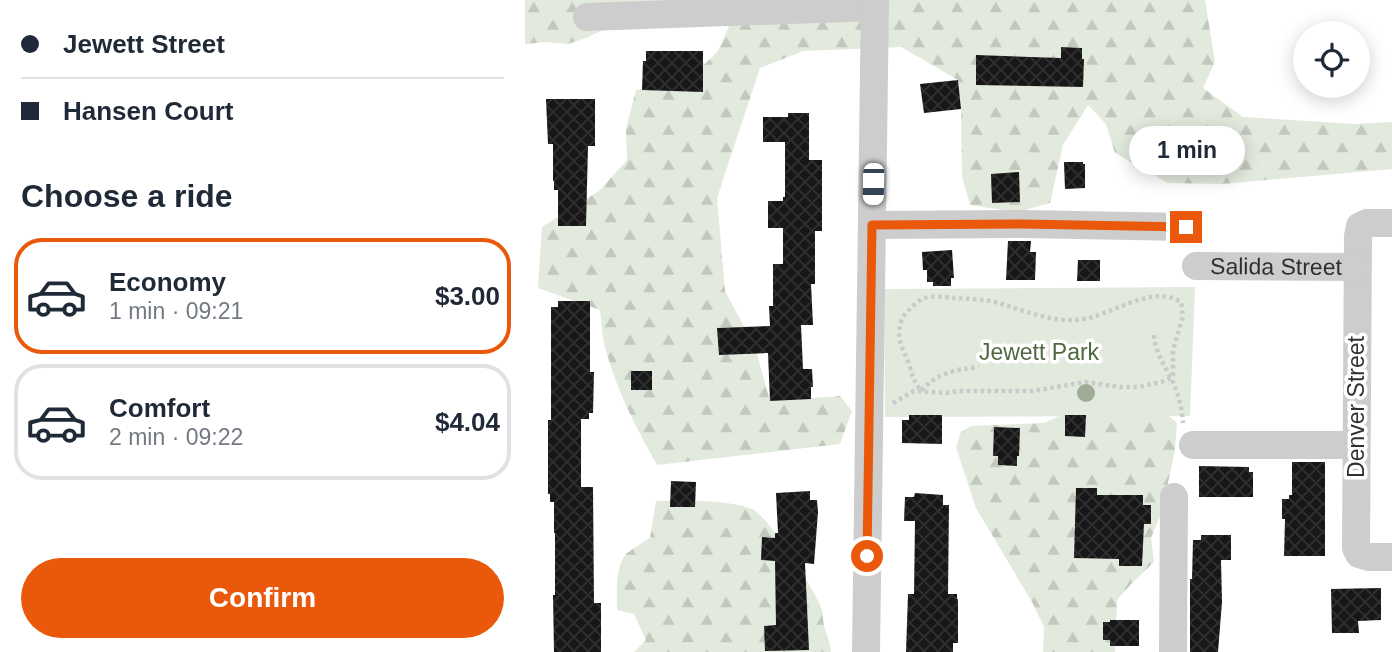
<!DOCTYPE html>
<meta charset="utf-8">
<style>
:root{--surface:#fff;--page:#f6f6f7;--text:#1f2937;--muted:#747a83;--line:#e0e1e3;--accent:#ea580c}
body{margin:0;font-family:Helvetica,sans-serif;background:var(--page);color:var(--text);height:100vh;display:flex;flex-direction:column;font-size:26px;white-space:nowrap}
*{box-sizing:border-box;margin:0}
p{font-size:23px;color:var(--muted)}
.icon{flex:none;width:38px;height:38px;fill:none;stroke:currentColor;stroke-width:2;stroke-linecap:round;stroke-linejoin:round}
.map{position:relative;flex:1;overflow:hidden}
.side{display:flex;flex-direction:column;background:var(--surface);width:525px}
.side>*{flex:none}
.banner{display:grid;align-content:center;height:154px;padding:0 21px;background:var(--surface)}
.fabs{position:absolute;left:768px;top:21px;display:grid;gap:14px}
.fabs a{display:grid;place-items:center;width:77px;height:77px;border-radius:50%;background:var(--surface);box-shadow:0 4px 18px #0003;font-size:35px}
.end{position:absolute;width:32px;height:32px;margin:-16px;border:9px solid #ea580c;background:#fff;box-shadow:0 0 0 4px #fff}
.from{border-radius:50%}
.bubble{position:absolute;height:49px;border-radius:24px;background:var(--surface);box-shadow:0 4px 18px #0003;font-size:23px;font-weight:700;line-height:49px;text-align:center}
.car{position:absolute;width:21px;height:42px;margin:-21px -10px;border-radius:9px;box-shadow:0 0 5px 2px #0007;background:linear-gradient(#fff 24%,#345 0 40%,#fff 0 76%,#345 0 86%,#fff 0)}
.banner b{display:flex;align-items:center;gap:24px;height:66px;font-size:26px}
.banner b+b{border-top:2px solid var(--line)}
.banner i{width:18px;height:18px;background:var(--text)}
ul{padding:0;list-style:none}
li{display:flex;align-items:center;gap:21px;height:116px;margin:0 14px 10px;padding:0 7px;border:4px solid var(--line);border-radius:28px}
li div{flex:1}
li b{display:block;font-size:26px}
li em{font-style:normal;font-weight:700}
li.active{border-color:var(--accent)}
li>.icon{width:63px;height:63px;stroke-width:1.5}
h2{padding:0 21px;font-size:32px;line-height:84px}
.action{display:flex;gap:14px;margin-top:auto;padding:14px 21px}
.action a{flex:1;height:80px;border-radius:42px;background:var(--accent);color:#fff;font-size:28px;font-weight:700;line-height:80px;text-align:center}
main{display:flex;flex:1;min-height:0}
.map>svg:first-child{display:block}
.forest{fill:url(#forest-firs)}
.park{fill:#e2e9dd}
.building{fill:url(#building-cross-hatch)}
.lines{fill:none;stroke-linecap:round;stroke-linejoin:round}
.path{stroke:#cacaca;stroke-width:4.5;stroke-dasharray:3.5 3.5;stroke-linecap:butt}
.minor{stroke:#cdcdcd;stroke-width:28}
.tree{fill:#9fac97}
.route{stroke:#ea580c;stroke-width:9}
.labels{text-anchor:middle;stroke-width:7;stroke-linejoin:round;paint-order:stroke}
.street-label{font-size:23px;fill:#303030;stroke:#fff}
.park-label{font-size:23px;fill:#506842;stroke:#fff}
</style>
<main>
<section class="side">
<div class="banner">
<b><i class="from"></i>Jewett Street</b>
<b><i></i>Hansen Court</b>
</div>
<h2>Choose a ride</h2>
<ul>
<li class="active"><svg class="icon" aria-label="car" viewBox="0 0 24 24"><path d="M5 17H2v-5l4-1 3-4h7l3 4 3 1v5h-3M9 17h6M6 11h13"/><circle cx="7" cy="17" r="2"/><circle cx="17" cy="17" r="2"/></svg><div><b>Economy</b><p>1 min · 09:21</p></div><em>$3.00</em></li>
<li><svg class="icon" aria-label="car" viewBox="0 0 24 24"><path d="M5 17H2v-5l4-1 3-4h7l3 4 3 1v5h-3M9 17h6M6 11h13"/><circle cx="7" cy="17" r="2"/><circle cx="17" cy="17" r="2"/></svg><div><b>Comfort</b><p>2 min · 09:22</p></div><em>$4.04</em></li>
</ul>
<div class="action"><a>Confirm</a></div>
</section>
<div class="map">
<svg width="867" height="652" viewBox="0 0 867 652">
<defs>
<pattern id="forest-firs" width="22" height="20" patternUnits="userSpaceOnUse" patternTransform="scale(1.75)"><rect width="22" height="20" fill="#e2e9dd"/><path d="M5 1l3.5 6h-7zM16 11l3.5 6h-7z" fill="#c2c8be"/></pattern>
<pattern id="building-cross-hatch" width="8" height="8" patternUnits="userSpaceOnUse" patternTransform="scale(1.75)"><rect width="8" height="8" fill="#171717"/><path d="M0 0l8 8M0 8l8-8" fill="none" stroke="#303030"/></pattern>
</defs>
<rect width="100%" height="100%" fill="#fff"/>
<g class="forest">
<path d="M 0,0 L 680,0 L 690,62 L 678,88 L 718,117 L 830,124 L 867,122 L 867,169 L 697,184 L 643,183 L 590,153 L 581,124 L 563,105 L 538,145 L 525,203 L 492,212 L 445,205 L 437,176 L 436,109 L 433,80 L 376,47 L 278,51 L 235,68 L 192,198 L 200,291 L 230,347 L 245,401 L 315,396 L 327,411 L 315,444 L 132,465 C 110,426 90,387 79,343 C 77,332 76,321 75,310 L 13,288 L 17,227 L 74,191 L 102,160 L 101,129 L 111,90 L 147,85 L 181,63 L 193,51 L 206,22 L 124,8 L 61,38 L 43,44 L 22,42 L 0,44 Z"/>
<path d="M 631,405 L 652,423 L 650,450 L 637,511 L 626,538 L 629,562 L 607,583 L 592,600 L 590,652 L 518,652 L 519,627 L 507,602 L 451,508 L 431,447 L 436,432 L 446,426 L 519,423 L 555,407 Z"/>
<path d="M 131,501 C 161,501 199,499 227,509 C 242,514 292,593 297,610 C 298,615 298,621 299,626 C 302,635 305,642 306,652 L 109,652 L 121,640 L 109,614 L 92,610 C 92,595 90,566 101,554 C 108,548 117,543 125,538 Z"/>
</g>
<path class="park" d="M 670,287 L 665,416 L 360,417 L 359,289 Z"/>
<g class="building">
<path d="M 536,47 L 557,48 L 557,59 L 559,59 L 558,87 L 451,85 L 451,55 L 536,58 Z"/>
<path d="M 121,51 L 178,51 L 178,92 L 117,90 L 118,61 L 121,61 Z"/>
<path d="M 433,80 L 436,109 L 399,113 L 395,84 Z"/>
<path d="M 21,99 L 70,99 L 70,146 L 63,146 L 61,226 L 33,226 L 33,190 L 29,190 L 29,181 L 28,181 L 28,144 L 23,144 Z"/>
<path d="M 263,113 L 284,113 L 284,160 L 297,160 L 297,231 L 290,231 L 290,284 L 286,284 L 288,325 L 276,325 L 278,369 L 287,369 L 288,387 L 286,387 L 286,399 L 245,401 L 243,353 L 194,355 L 192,328 L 245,326 L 244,306 L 248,306 L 248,264 L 258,264 L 258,228 L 243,228 L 243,201 L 258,201 L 258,197 L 260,197 L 260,142 L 238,142 L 238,117 L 263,117 Z"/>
<path d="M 539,162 L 558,162 L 558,164 L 560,164 L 560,188 L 540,189 Z"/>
<path d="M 494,172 L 495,202 L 467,203 L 466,174 Z"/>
<path d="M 483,241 L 506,241 L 505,252 L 511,252 L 510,280 L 481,280 Z"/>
<path d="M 427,250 L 429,278 L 426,278 L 426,286 L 408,286 L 408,282 L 402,282 L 402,270 L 398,270 L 397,252 Z"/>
<path d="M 553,260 L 575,260 L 575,281 L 552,281 Z"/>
<path d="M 33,301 L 65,301 L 65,372 L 69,372 L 68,413 L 64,413 L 64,419 L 56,419 L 56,487 L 68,487 L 69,603 L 76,603 L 76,652 L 29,652 L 28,595 L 30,595 L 30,533 L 29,533 L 29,502 L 25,502 L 25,494 L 23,494 L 23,420 L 26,420 L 26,307 L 33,307 Z"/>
<rect x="106" y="371" width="21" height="19"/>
<path d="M 384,415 L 417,415 L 417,444 L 377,443 L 377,420 L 384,420 Z"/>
<path d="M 540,415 L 561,415 L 560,437 L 540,436 Z"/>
<path d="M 469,427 L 495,428 L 494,456 L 492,456 L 492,466 L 473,465 L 473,456 L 468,456 Z"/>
<path d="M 767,462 L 800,462 L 800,556 L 759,556 L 760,519 L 757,519 L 757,499 L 764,499 L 764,495 L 767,495 Z"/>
<path d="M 674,466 L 724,467 L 724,472 L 728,472 L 728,497 L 674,497 Z"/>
<path d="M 146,481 L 171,482 L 170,507 L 145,507 Z"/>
<path d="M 551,488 L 572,488 L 572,495 L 618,495 L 618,505 L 626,505 L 626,524 L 619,524 L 617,566 L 594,566 L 594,559 L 549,558 Z"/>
<path d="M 285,491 L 285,500 L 292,500 L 293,512 L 289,564 L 280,563 L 284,650 L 240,651 L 239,626 L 251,625 L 250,561 L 236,560 L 237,537 L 250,538 L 250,533 L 253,533 L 251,493 Z"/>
<path d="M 390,493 L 418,495 L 418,505 L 424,505 L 423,594 L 432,594 L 432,599 L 433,599 L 433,643 L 428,643 L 428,652 L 381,652 L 383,594 L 389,594 L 390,521 L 379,521 L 380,497 L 389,497 Z"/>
<path d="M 676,535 L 706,535 L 706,560 L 696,560 L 697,602 L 693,652 L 665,652 L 665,579 L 667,579 L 668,540 L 676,540 Z"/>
<path d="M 856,588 L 856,620 L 833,621 L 834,633 L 807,633 L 806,589 Z"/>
<path d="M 585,620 L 614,620 L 614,646 L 585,646 L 585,640 L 578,640 L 578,622 L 585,622 Z"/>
</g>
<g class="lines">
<g class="path">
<path d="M 629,335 C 630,352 639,364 646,378 C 653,392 657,407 658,423"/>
<path d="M 368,403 L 389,391 L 421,393 L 433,391 L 508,391 L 560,382 L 595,387 L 613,387 L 636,382 L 646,378 L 648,375 L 648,350 L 658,316 L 656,302 C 624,282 583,320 549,320 C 524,321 500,311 477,304 C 462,299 445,299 429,298 C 420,297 406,295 397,299 C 393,301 388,306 385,309 C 381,313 377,317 376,322 C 370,341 380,351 385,367 C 388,378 389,381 396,391 C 413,372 430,370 454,367"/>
</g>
<g class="minor">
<path d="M 62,17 L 350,7"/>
<path d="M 867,223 L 842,223 L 835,226 L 833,236 L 831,548 L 834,554 L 844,557 L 867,557"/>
<path d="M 347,225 L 498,224 L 661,227"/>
<path id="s1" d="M 671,266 L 832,267"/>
<path d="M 668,445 L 831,445"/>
<path d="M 341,652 L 350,0"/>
<path d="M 648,652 L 649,497"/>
</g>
</g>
<circle class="tree" cx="561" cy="393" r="9"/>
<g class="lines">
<path class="route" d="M 342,556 L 347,225 L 498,224 L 661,227"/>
</g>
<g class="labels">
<g class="street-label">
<text dy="8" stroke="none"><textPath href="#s1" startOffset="80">Salida Street</textPath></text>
<text transform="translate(831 407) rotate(-90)" y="8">Denver Street</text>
</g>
<g class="park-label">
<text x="514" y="360">Jewett Park</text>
</g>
</g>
</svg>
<div class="fabs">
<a><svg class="icon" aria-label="locate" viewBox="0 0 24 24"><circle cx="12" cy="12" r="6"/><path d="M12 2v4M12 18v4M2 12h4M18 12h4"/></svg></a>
</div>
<i class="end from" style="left:342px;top:556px"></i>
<i class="end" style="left:661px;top:227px"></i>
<div class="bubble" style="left:604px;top:126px;width:116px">1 min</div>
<i class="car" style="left:348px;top:184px;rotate:181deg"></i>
</div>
</main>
